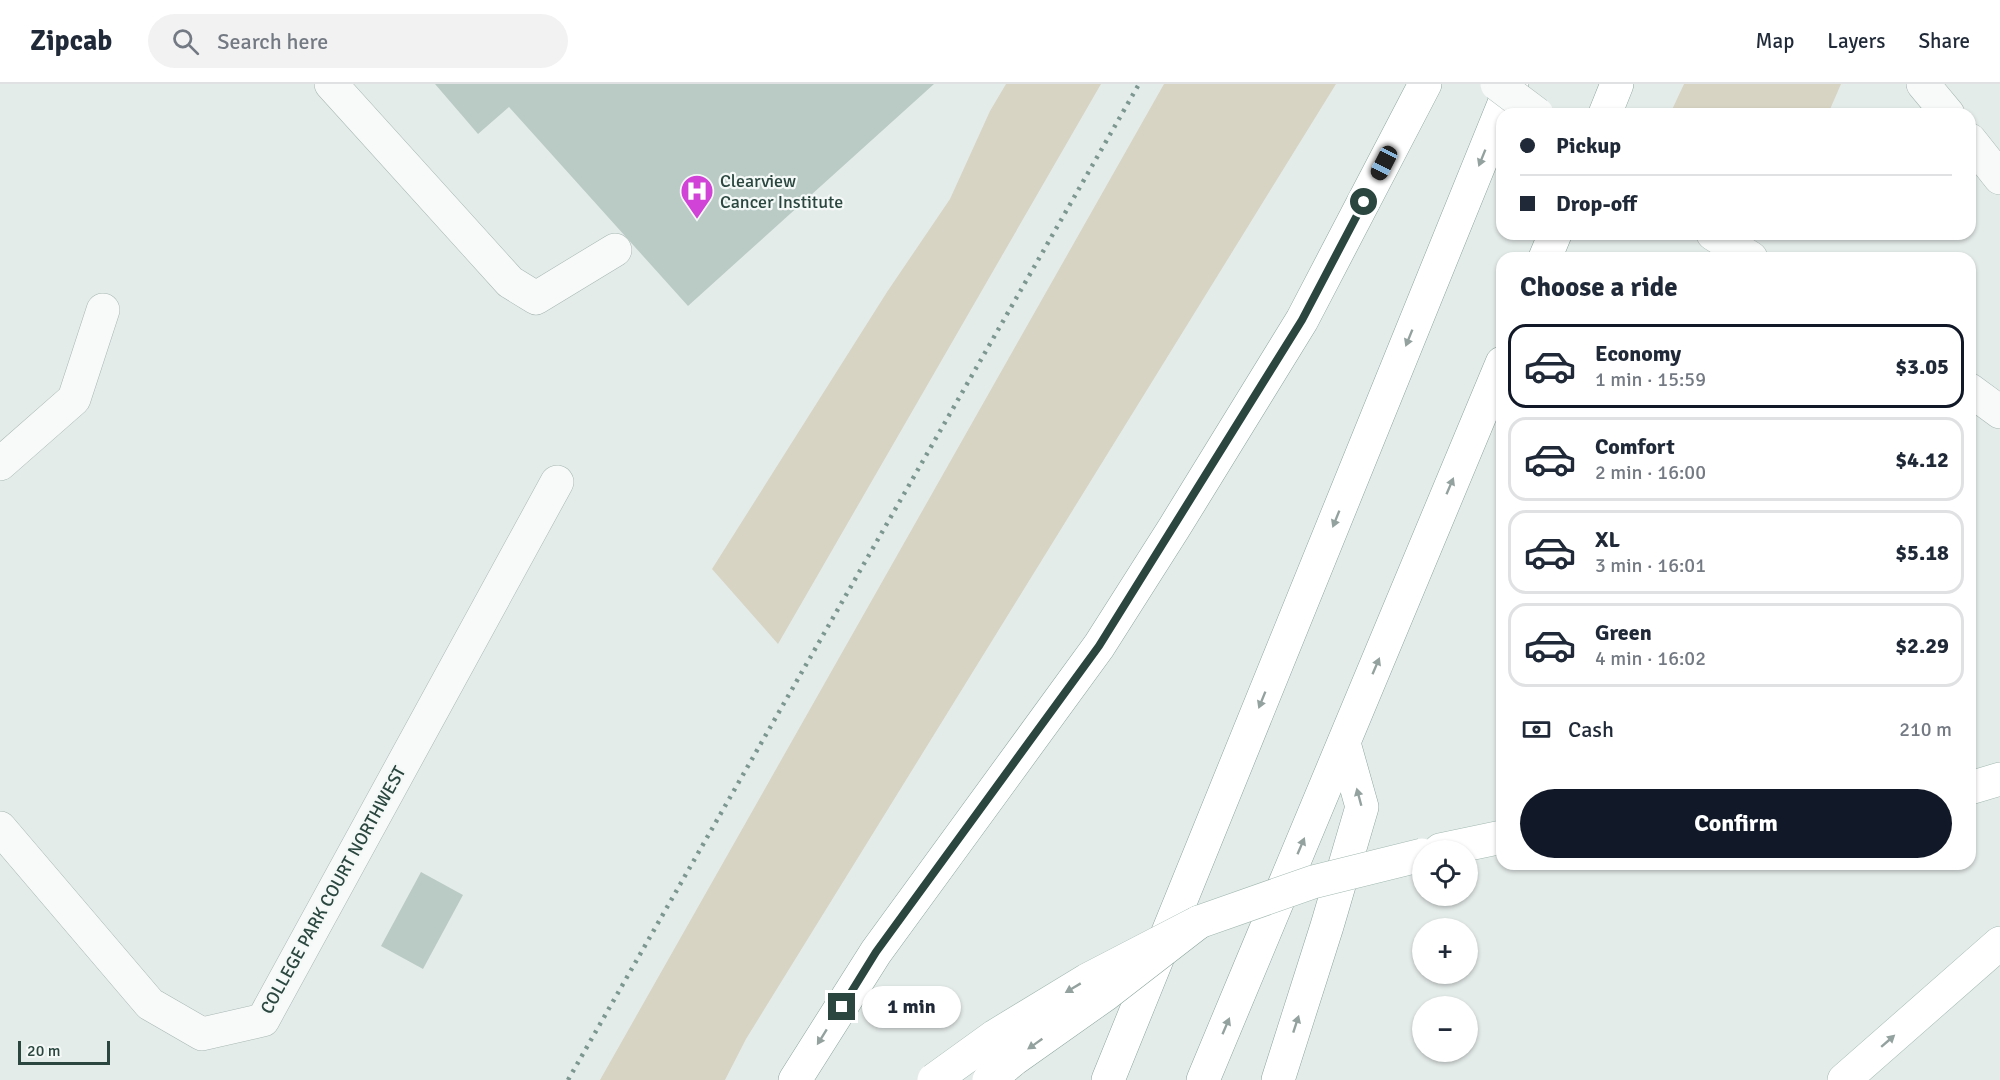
<!DOCTYPE html>
<meta charset="utf-8">
<style>
:root{--surface:#fff;--page:#f2f2f3;--text:#1f2937;--muted:#747a83;--line:#e0e1e3;--accent:#111827}
body{margin:0;font-family:Signika,sans-serif;background:var(--page);color:var(--text);height:100vh;display:flex;flex-direction:column;font-size:22px;white-space:nowrap}
*{box-sizing:border-box;margin:0}
p{font-size:20px;color:var(--muted)}
.icon{flex:none;width:33px;height:33px;fill:none;stroke:currentColor;stroke-width:2;stroke-linecap:round;stroke-linejoin:round}
.map{position:relative;flex:1;overflow:hidden}
.side{position:absolute;left:1496px;top:168px;width:480px;height:618px;display:flex;flex-direction:column;background:var(--surface);border-radius:18px;box-shadow:0 2px 4px #0004}
.side>*{flex:none}
.top-card{position:absolute;left:1496px;top:24px;width:480px;height:132px;border-radius:18px;box-shadow:0 2px 4px #0004;display:grid;align-content:center;height:132px;padding:0 24px;background:var(--surface)}
.fabs{position:absolute;left:1412px;top:756px;display:grid;gap:12px}
.fabs a{display:grid;place-items:center;width:66px;height:66px;border-radius:50%;background:var(--surface);box-shadow:0 2px 4px #0004;font-size:30px}
.scale{position:absolute;left:18px;bottom:15px;width:92px;box-sizing:border-box;padding-left:6px;border:3px solid #2a463f;border-top:0;font-size:16px;line-height:21px;white-space:nowrap;color:#2a463f;-webkit-text-stroke:4px #f4f9f7;paint-order:stroke}
.end{position:absolute;width:27px;height:27px;margin:-14px;border:8px solid #2a463f;background:#fff;box-shadow:0 0 0 3px #fff}
.from{border-radius:50%}
.bubble{position:absolute;height:42px;border-radius:21px;background:var(--surface);box-shadow:0 2px 4px #0004;font-size:20px;font-weight:800;line-height:42px;text-align:center}
.car{position:absolute;width:18px;height:36px;margin:-18px -9px;border-radius:8px;box-shadow:0 0 4px 2px #0007;background:linear-gradient(#222 24%,#8ab4d8 0 40%,#222 0 76%,#8ab4d8 0 86%,#222 0)}
.top-card b{display:flex;align-items:center;gap:21px;height:57px;font-size:22px}
.top-card b+b{border-top:2px solid var(--line)}
.top-card i{width:15px;height:15px;background:var(--text)}
ul{padding:0;list-style:none}
li{display:flex;align-items:center;gap:18px;height:84px;margin:0 12px 9px;padding:0 12px;border:3px solid var(--line);border-radius:18px}
li div{flex:1}
li b{display:block;font-size:22px}
li em{font-style:normal;font-weight:800}
li.on{border-color:var(--accent)}
li>.icon{width:54px;height:54px;stroke-width:1.5}
h2{padding:0 24px;font-size:27px;line-height:72px}
.pay{display:flex;align-items:center;gap:15px;height:66px;padding:0 24px;font-size:22px}
.pay p{margin-inline-start:auto}
.button{display:flex;gap:12px;margin-top:auto;padding:12px 24px}
.button a{flex:1;height:69px;border-radius:36px;background:var(--accent);color:#fff;font-size:24px;font-weight:800;line-height:69px;text-align:center}
header{display:flex;align-items:center;gap:36px;box-sizing:border-box;height:84px;padding:0 30px;background:var(--surface);border-bottom:2px solid var(--line)}
header strong{font-size:28px}
nav{display:flex;gap:33px;margin-inline-start:auto;font-size:21px}
.search{width:420px;height:54px;background:var(--page);display:flex;align-items:center;gap:15px;box-sizing:border-box;padding:0 21px;border-radius:33px;color:var(--muted);font-size:22px}
.map>svg:first-child{display:block}
.green{fill:#d7d4c4}
.building{fill:#bacbc6}
.lines{fill:none;stroke-linecap:round;stroke-linejoin:round}
.minor-casing{stroke:#a8b7b3;stroke-width:34}
.major-casing{stroke:#a2b9b2;stroke-width:34}
.highway-casing{stroke:#8aa49d;stroke-width:34}
.minor{stroke:#f7faf9;stroke-width:33}
.major{stroke:#fff;stroke-width:33}
.highway{stroke:#fff;stroke-width:33}
.rail{stroke:#7c9790;stroke-width:4.5;stroke-dasharray:3 6;stroke-linecap:butt}
.minor-bridge-casing{stroke:#a8b7b3;stroke-width:34;stroke-linecap:butt}
.major-bridge-casing{stroke:#a2b9b2;stroke-width:34;stroke-linecap:butt}
.highway-bridge-casing{stroke:#8aa49d;stroke-width:34;stroke-linecap:butt}
.minor-bridge{stroke:#f7faf9;stroke-width:33}
.major-bridge{stroke:#fff;stroke-width:33}
.highway-bridge{stroke:#fff;stroke-width:33}
.oneway{fill:#94a29f}
.route{stroke:#2a463f;stroke-width:8}
.labels{text-anchor:middle;stroke-width:4.5;stroke-linejoin:round;paint-order:stroke}
.poi-label{font-size:18px;fill:#2a463f;stroke:#f4f9f7;text-anchor:start}
.street-label{font-size:18px;fill:#2a463f;stroke:#f4f9f7}
</style>
<header>
<strong>Zipcab</strong>
<div class="search"><svg class="icon" aria-label="search" viewBox="0 0 24 24"><circle cx="10" cy="10" r="6"/><path d="M15 15l6 6"/></svg>Search here</div>
<nav><a>Map</a><a>Layers</a><a>Share</a></nav>
</header>
<div class="map">
<svg width="2000" height="996" viewBox="0 0 2000 996">
<rect width="100%" height="100%" fill="#e4ecea"/>
<g class="green">
<path d="M 1006,0 L 1101,0 L 778,560 L 712,485 L 887,208 L 950,115 L 990,27 Z"/>
<path d="M 1164,0 L 1336,0 L 746,955 L 725,996 L 600,996 Z"/>
<path d="M 1684,0 L 1841,0 L 1828,30 L 1670,30 Z"/>
</g>
<g class="building">
<path d="M 435,0 L 934,0 L 688,222 L 509,23 L 478,50 Z"/>
<path d="M 421,788 L 463,811 L 423,885 L 381,862 Z"/>
</g>
<g class="lines">
<g class="minor-casing">
<g id="minor">
<path d="M 331,0 L 510,198 L 536,214 L 615,166"/>
<path d="M 1923,0 L 1948,30"/>
<path d="M 1970,56 L 2000,94"/>
<path d="M 1713,150 L 1751,174"/>
<path d="M 1970,306 L 2000,328"/>
<path d="M 0,380 L 74,315 L 103,226"/>
<path d="M 0,744 L 150,920 L 202,950 L 263,936 L 557,398"/>
</g>
</g>
<g class="major-casing">
<g id="major">
<path d="M 1970,704 L 2000,695"/>
<path d="M 1440,766 L 1502,753"/>
<path d="M 1844,996 L 2000,859"/>
</g>
</g>
<g class="highway-casing">
<g id="highway">
<path d="M 1605,30 L 1617,0"/>
<path d="M 1545,174 L 1555,150"/>
<path d="M 795,996 L 876,868 L 1099,562 L 1174,444 L 1302,236 L 1425,0"/>
<path d="M 1108,996 L 1512,0"/>
<path d="M 1203,996 L 1502,279"/>
<path d="M 1278,996 L 1327,842 L 1362,723 L 1344,659"/>
</g>
</g>
<use href="#minor" class="minor"/>
<use href="#major" class="major"/>
<use href="#highway" class="highway"/>
<path class="rail" d="M 568,996 L 1139,0"/>
<g class="minor-bridge-casing">
<path id="minor-bridge" d="M 1497,0 L 1537,30"/>
</g>
<g class="major-bridge-casing">
<path id="major-bridge" d="M 934,996 L 995,952 L 1087,896 L 1199,838 L 1313,798 L 1422,771"/>
</g>
<g class="highway-bridge-casing">
<path id="highway-bridge" d="M 989,996 L 1014,975 L 1106,910 L 1199,838"/>
</g>
<use href="#minor-bridge" class="minor-bridge"/>
<use href="#major-bridge" class="major-bridge"/>
<use href="#highway-bridge" class="highway-bridge"/>
</g>
<defs><path id="oneway-solid" d="M-6-.8H1V-3.2L6.5 0L1 3.2V.8H-6Z" transform="scale(1.5)"/></defs>
<g class="oneway">
<use href="#oneway-solid" transform="translate(1482 74) rotate(112)"/>
<use href="#oneway-solid" transform="translate(1409 254) rotate(112)"/>
<use href="#oneway-solid" transform="translate(1450 402) rotate(-67)"/>
<use href="#oneway-solid" transform="translate(1336 435) rotate(112)"/>
<use href="#oneway-solid" transform="translate(1376 582) rotate(-67)"/>
<use href="#oneway-solid" transform="translate(1262 616) rotate(112)"/>
<use href="#oneway-solid" transform="translate(1359 713) rotate(-105)"/>
<use href="#oneway-solid" transform="translate(1301 762) rotate(-67)"/>
<use href="#oneway-solid" transform="translate(1073 904) rotate(149)"/>
<use href="#oneway-solid" transform="translate(1296 940) rotate(-72)"/>
<use href="#oneway-solid" transform="translate(1226 942) rotate(-67)"/>
<use href="#oneway-solid" transform="translate(822 953) rotate(122)"/>
<use href="#oneway-solid" transform="translate(1888 957) rotate(-41)"/>
<use href="#oneway-solid" transform="translate(1035 960) rotate(145)"/>
</g>
<g class="lines">
<path class="route" d="M 842,923 L 876,868 L 1099,562 L 1302,236 L 1364,118"/>
</g>
<defs>
<g id="hospital-pin" transform="scale(1.725)"><path d="M0 17L-7.5 6A9.5 9.5 0 1 1 7.5 6Z" fill="#d143d7" stroke="#f4f9f7"/><path d="M-5-5h3v3.5h4V-5h3V5h-3V1.5h-4V5h-3Z" fill="#fff"/></g>
</defs>
<g fill-rule="evenodd">
<use href="#hospital-pin" x="697" y="107"/>
</g>
<g class="labels">
<g class="poi-label">
<text x="720" y="103">Clearview<tspan x="720" dy="21">Cancer Institute</tspan></text>
</g>
<g class="street-label">
<text transform="translate(333 806) rotate(-61)" y="6">COLLEGE PARK COURT NORTHWEST</text>
</g>
</g>
</svg>
<div class="fabs">
<a><svg class="icon" aria-label="locate" viewBox="0 0 24 24"><circle cx="12" cy="12" r="6"/><path d="M12 2v4M12 18v4M2 12h4M18 12h4"/></svg></a>
<a>+</a>
<a>−</a>
</div>
<div class="scale">20 m</div>
<i class="end from" style="left:1364px;top:118px"></i>
<i class="end" style="left:842px;top:923px"></i>
<div class="bubble" style="left:862px;top:902px;width:99px">1 min</div>
<i class="car" style="left:1384px;top:79px;rotate:207deg"></i>
<div class="top-card">
<b><i class="from"></i>Pickup</b>
<b><i></i>Drop-off</b>
</div>
<section class="side">
<h2>Choose a ride</h2>
<ul>
<li class="on"><svg class="icon" aria-label="car" viewBox="0 0 24 24"><path d="M5 17H2v-5l4-1 3-4h7l3 4 3 1v5h-3M9 17h6M6 11h13"/><circle cx="7" cy="17" r="2"/><circle cx="17" cy="17" r="2"/></svg><div><b>Economy</b><p>1 min · 15:59</p></div><em>$3.05</em></li>
<li><svg class="icon" aria-label="car" viewBox="0 0 24 24"><path d="M5 17H2v-5l4-1 3-4h7l3 4 3 1v5h-3M9 17h6M6 11h13"/><circle cx="7" cy="17" r="2"/><circle cx="17" cy="17" r="2"/></svg><div><b>Comfort</b><p>2 min · 16:00</p></div><em>$4.12</em></li>
<li><svg class="icon" aria-label="car" viewBox="0 0 24 24"><path d="M5 17H2v-5l4-1 3-4h7l3 4 3 1v5h-3M9 17h6M6 11h13"/><circle cx="7" cy="17" r="2"/><circle cx="17" cy="17" r="2"/></svg><div><b>XL</b><p>3 min · 16:01</p></div><em>$5.18</em></li>
<li><svg class="icon" aria-label="car" viewBox="0 0 24 24"><path d="M5 17H2v-5l4-1 3-4h7l3 4 3 1v5h-3M9 17h6M6 11h13"/><circle cx="7" cy="17" r="2"/><circle cx="17" cy="17" r="2"/></svg><div><b>Green</b><p>4 min · 16:02</p></div><em>$2.29</em></li>
</ul>
<div class="pay"><svg class="icon" aria-label="cash" viewBox="0 0 24 24"><path d="M3 7h18v10H3z"/><circle cx="12" cy="12" r="2"/></svg>Cash<p>210 m</p></div>
<div class="button"><a>Confirm</a></div>
</section>
</div>
